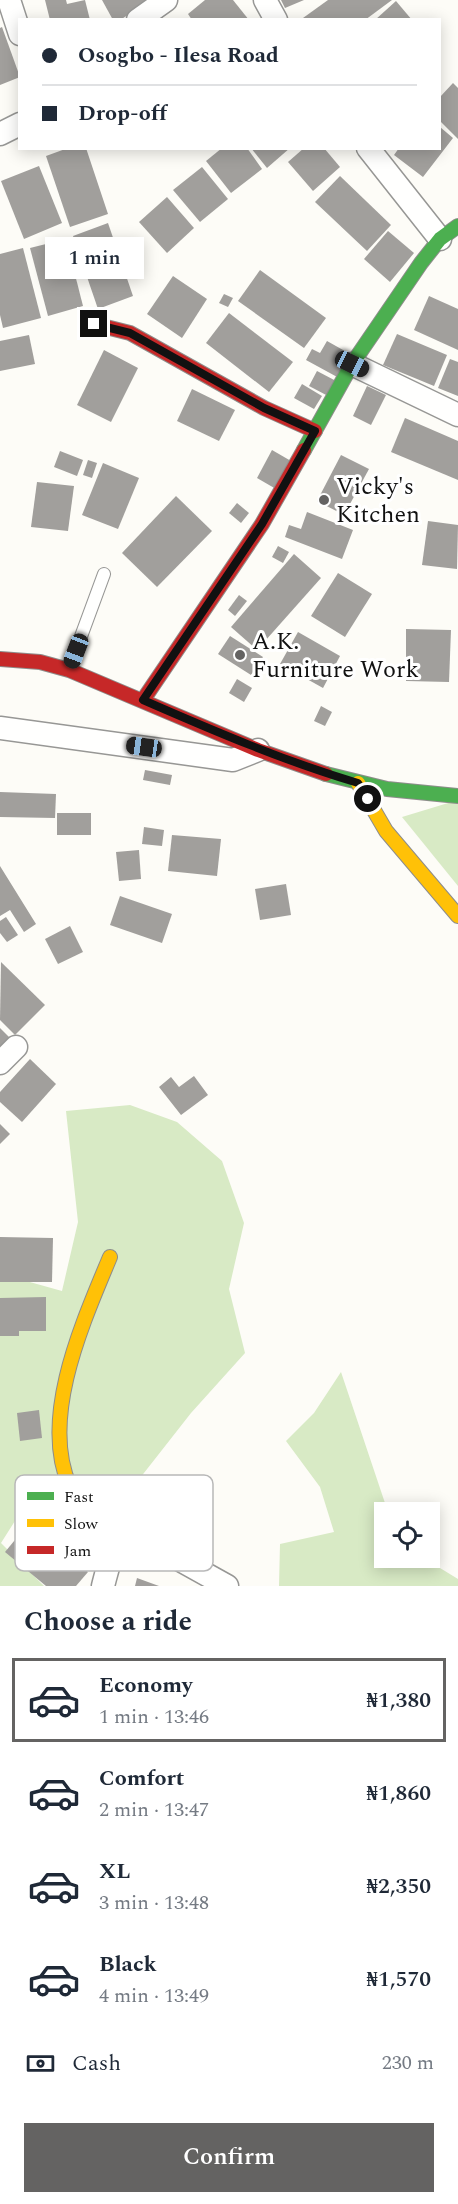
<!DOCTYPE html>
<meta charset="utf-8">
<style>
:root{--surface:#fff;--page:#f6f6f7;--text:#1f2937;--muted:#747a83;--line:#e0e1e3;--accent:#646362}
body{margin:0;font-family:Spectral,serif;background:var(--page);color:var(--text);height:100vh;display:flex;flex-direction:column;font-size:22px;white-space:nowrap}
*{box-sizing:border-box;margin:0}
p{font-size:20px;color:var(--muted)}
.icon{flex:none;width:33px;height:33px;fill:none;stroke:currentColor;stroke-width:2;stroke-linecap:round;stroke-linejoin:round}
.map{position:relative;height:1586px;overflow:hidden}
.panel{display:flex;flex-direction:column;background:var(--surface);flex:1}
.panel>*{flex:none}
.banner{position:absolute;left:18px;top:18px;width:423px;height:132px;border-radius:0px;box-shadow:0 3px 15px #0003;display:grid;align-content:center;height:132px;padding:0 24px;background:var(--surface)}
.controls{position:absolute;left:374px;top:1502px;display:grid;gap:12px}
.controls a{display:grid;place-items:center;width:66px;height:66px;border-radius:0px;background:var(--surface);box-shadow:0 3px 15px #0003;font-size:30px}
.end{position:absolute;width:27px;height:27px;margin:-14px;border:8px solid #111;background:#fff;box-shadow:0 0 0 3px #fff}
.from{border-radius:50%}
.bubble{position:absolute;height:42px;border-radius:0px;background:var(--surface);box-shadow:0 3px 15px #0003;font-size:20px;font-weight:600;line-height:42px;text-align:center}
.car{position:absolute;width:18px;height:36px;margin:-18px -9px;border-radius:8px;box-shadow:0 0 4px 2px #0007;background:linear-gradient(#222 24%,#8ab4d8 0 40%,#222 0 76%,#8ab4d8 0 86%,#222 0)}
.banner b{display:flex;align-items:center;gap:21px;height:57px;font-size:22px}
.banner b+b{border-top:2px solid var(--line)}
.banner i{width:15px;height:15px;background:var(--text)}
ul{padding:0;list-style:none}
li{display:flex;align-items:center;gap:18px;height:84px;margin:0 12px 9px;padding:0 12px;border:3px solid transparent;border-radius:0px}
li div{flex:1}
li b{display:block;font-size:22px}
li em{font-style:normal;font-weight:600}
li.on{border-color:var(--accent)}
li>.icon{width:54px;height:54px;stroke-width:1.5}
h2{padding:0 24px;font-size:27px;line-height:72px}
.pay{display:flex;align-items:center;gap:15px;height:66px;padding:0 24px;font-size:22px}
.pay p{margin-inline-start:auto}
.primary-button{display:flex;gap:12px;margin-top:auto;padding:12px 24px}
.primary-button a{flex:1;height:69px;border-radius:0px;background:var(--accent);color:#fff;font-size:24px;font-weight:600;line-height:69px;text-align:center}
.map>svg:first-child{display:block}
.forest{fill:#d8eac5}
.building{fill:#a19f9c}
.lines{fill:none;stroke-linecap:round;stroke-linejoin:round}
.lane-casing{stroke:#979795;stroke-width:14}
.street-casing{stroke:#979795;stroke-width:25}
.fast-casing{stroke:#8e8d8b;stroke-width:16}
.slow-casing{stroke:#8e8d8b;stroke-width:16}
.jam-casing{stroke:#8e8d8b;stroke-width:16}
.lane{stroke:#fffffe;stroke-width:12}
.street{stroke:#fffffe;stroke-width:22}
.fast{stroke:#4caf50;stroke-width:14}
.slow{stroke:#ffc107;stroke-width:14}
.jam{stroke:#c62828;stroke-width:14}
.route{stroke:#111;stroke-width:8}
.poi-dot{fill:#646362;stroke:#fff;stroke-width:2}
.labels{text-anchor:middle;stroke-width:6;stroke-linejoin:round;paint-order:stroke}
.poi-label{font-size:24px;fill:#111;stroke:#fff;text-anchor:start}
.key{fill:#fff;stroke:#b8b8b8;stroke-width:1.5}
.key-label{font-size:16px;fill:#111}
</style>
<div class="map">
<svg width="458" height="1586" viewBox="0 0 458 1586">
<rect width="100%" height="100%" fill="#fdfcf7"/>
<g class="forest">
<path d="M 458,800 L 458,886 L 402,817 Z"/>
<path d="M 130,1105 L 177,1122 L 222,1161 L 244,1223 L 229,1289 L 245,1353 L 191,1413 L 111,1515 L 32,1494 L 1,1543 L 44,1586 L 0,1586 L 0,1272 L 1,1274 L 62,1291 L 78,1222 L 66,1111 Z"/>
<path d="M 341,1372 L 388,1512 L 384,1512 L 384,1557 L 422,1557 L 458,1579 L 458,1586 L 279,1586 L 280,1544 L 334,1532 L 320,1487 L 286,1441 L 314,1413 Z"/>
</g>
<g class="building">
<path d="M 45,0 L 66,0 L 67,4 L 85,0 L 90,20 L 50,20 Z"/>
<path d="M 102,0 L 146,0 L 147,3 L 120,20 L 113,20 Z"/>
<path d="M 205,0 L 233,0 L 249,20 L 192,20 L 188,14 Z"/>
<path d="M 281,0 L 304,0 L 285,8 Z"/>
<path d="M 328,0 L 392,0 L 365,20 L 304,20 L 303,18 Z"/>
<path d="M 396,1 L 412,20 L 375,20 Z"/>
<path d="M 2,27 L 20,77 L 0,85 L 0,28 Z"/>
<path d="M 453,83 L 458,88 L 458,139 L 440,121 L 440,97 Z"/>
<path d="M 440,127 L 453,138 L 423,177 L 394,155 L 399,148 L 440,148 Z"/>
<path d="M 68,148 L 86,148 L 108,214 L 70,227 L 46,156 Z"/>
<path d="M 222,148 L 247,148 L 262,169 L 231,193 L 206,161 Z"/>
<path d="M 251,148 L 290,148 L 267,168 Z"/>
<path d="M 304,148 L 324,148 L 340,167 L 313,191 L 288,162 Z"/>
<path d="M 39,166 L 62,223 L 24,239 L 1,181 Z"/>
<path d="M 202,167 L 228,199 L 200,222 L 173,190 Z"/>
<path d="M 340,176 L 391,225 L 367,251 L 315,202 Z"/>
<path d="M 167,197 L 194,228 L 167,253 L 139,222 Z"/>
<path d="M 108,223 L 133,296 L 98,309 L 73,236 Z"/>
<path d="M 388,231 L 414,253 L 390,282 L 364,259 Z"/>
<path d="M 66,239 L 83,306 L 48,316 L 30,248 Z"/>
<path d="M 23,248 L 41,318 L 3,328 L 0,315 L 0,254 Z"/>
<path d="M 260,270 L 326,318 L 304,348 L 238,301 Z"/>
<path d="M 173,276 L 207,299 L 182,338 L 147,314 Z"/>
<path d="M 224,294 L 233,298 L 228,307 L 219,303 Z"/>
<path d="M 429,296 L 458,309 L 458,350 L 414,330 Z"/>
<path d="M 229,313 L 293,362 L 269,392 L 206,343 Z"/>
<path d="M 397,334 L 447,355 L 434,386 L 383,365 Z"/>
<path d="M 29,335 L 35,364 L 0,371 L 0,341 Z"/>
<path d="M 327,341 L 352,355 L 339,378 L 306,360 L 312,349 L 320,353 Z"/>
<path d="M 104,350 L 138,368 L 111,422 L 77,405 Z"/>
<path d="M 450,359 L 458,362 L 458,396 L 438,388 Z"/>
<path d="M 317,371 L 338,382 L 330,397 L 309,386 Z"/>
<path d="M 302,384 L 322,396 L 314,409 L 294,398 Z"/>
<path d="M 367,386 L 386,395 L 371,425 L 353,416 Z"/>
<path d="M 192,389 L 235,410 L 219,441 L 177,421 Z"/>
<path d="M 405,418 L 458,441 L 458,480 L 391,452 Z"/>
<path d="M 272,450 L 291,461 L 276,489 L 257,478 Z"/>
<path d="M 60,451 L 83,460 L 77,476 L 54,467 Z"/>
<path d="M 341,455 L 369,469 L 344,515 L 317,501 Z"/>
<path d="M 88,460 L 97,463 L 92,478 L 83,475 Z"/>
<path d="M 103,463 L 139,478 L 118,529 L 82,515 Z"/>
<path d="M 37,482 L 74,486 L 68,531 L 31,527 Z"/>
<path d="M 176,496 L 212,531 L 157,587 L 122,553 Z"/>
<path d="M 237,503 L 249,513 L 241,523 L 229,513 Z"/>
<path d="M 307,512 L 353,530 L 342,559 L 285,537 L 289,525 L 301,529 Z"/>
<path d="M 428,521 L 458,525 L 457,569 L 422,565 Z"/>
<path d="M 278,546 L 289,552 L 283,563 L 272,557 Z"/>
<path d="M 294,554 L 321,578 L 257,650 L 231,627 Z"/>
<path d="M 338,573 L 372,594 L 345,637 L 311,616 Z"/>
<path d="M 239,595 L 247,601 L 235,616 L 228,610 Z"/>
<path d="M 406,629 L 451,630 L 449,682 L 406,681 Z"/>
<path d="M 298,632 L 340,656 L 323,688 L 280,664 Z"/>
<path d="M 230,636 L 263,657 L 251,675 L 218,654 Z"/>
<path d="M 237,679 L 252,688 L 244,702 L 229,693 Z"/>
<path d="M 321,706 L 332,712 L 325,726 L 314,721 Z"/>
<path d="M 145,770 L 172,775 L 170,785 L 143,780 Z"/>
<path d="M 0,792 L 56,794 L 55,818 L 0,817 Z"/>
<rect x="57" y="813" width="34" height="22"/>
<path d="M 144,827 L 164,830 L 162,846 L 142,844 Z"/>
<path d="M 172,835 L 221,839 L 217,876 L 168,871 Z"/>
<path d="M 139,850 L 141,879 L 119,881 L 116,852 Z"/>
<path d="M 0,866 L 36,924 L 24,932 L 10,910 L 0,916 Z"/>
<path d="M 286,884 L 291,915 L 260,920 L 255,889 Z"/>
<path d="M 120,896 L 172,914 L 162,943 L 110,925 Z"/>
<path d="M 6,917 L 18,935 L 7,942 L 0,933 L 0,921 Z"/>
<path d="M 70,926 L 83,952 L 58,964 L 45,939 Z"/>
<path d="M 1,962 L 45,1005 L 15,1035 L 0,1020 Z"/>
<path d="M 0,1028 L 12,1040 L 0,1052 Z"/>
<path d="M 30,1059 L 56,1084 L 22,1122 L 0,1102 L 0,1092 Z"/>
<path d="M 194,1076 L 208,1095 L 181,1115 L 159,1087 L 171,1077 L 179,1087 Z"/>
<path d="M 0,1124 L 10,1134 L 0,1144 Z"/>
<path d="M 0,1237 L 53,1238 L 52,1282 L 0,1282 Z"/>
<path d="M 46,1297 L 46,1331 L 19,1331 L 19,1336 L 0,1336 L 0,1298 Z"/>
<path d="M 39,1410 L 42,1438 L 20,1441 L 17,1413 Z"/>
<path d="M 29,1523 L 88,1572 L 76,1586 L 46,1586 L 5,1552 Z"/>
<path d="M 137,1578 L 159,1586 L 135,1586 Z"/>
</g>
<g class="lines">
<g class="lane-casing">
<path id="lane" d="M 69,669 L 104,574"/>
</g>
<g class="street-casing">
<g id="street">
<path d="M 9,0 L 20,34"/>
<path d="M 265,0 L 276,20"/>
<path d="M 138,20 L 166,0"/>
<path d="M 0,134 L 20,124"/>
<path d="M 368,148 L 440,239"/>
<path d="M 352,364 L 458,415"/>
<path d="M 0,728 L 233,760 L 258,750"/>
<path d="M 0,1063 L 16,1047"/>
<path d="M 103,1586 C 111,1556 111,1543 146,1541 L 227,1586"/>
</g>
</g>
<g class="fast-casing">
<g id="fast">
<path d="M 304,450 L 352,364 L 421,263 L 440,239 L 458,226"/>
<path d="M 326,774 L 387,789 L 458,796"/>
</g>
</g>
<g class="slow-casing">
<g id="slow">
<path d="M 358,783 L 386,831 L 458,916"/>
<path d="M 110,1257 C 83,1322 39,1418 70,1487 C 81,1510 102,1530 119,1548"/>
</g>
</g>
<g class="jam-casing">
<g id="jam">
<path d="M 94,324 L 130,333 L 264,408 L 315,431"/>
<path d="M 0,659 L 40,662 L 69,670 L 258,750 L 326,774"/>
<path d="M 143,700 L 262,524 L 304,450"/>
</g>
</g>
<use href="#lane" class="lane"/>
<use href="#street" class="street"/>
<use href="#fast" class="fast"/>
<use href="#slow" class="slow"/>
<use href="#jam" class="jam"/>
</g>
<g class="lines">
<path class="route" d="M 94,324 L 130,333 L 264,408 L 315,431 L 262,524 L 143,700 C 214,731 284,761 358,783 L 368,799"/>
</g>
<g class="poi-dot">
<circle cx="324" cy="500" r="6"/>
<circle cx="240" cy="655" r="6"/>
</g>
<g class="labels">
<g class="poi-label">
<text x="336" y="494">Vicky's<tspan x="336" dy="28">Kitchen</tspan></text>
<text x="252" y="649">A.K.<tspan x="252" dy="28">Furniture Work</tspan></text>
</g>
</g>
<rect x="15" y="1475" width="198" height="96" rx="9" class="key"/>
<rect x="27" y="1492" width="27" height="8" fill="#4caf50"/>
<rect x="27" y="1519" width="27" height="8" fill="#ffc107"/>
<rect x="27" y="1546" width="27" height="8" fill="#c62828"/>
<g class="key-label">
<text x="64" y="1502">Fast</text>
<text x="64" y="1529">Slow</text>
<text x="64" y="1556">Jam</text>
</g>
</svg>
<div class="controls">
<a><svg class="icon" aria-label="locate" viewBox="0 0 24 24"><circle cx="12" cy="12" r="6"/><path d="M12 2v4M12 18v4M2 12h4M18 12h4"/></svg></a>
</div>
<i class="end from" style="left:368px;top:799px"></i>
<i class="end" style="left:94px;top:324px"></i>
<div class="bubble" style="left:45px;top:237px;width:99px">1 min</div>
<i class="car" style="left:352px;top:364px;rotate:116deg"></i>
<i class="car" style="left:76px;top:651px;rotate:201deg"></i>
<i class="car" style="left:144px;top:747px;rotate:278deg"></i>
<div class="banner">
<b><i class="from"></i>Osogbo - Ilesa Road</b>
<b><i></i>Drop-off</b>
</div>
</div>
<section class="panel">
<h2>Choose a ride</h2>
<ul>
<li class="on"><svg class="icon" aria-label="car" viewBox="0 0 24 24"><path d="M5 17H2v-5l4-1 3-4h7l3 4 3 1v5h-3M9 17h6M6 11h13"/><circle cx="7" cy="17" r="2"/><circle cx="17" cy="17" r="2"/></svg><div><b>Economy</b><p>1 min · 13:46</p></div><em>₦1,380</em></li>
<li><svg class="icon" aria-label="car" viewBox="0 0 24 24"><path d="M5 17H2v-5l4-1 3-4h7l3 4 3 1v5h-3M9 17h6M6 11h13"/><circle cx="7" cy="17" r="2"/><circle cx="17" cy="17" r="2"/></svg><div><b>Comfort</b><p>2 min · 13:47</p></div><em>₦1,860</em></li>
<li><svg class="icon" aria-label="car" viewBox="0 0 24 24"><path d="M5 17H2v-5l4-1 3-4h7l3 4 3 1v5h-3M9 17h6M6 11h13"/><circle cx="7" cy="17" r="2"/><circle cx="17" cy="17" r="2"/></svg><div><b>XL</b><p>3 min · 13:48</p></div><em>₦2,350</em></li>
<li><svg class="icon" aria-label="car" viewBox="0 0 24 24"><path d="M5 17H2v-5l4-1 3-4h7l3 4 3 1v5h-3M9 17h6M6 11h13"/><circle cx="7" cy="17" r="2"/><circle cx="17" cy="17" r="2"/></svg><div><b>Black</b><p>4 min · 13:49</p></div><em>₦1,570</em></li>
</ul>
<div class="pay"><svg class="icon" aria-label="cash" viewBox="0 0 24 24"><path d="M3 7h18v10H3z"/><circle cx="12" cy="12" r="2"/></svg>Cash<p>230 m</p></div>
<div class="primary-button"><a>Confirm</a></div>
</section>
